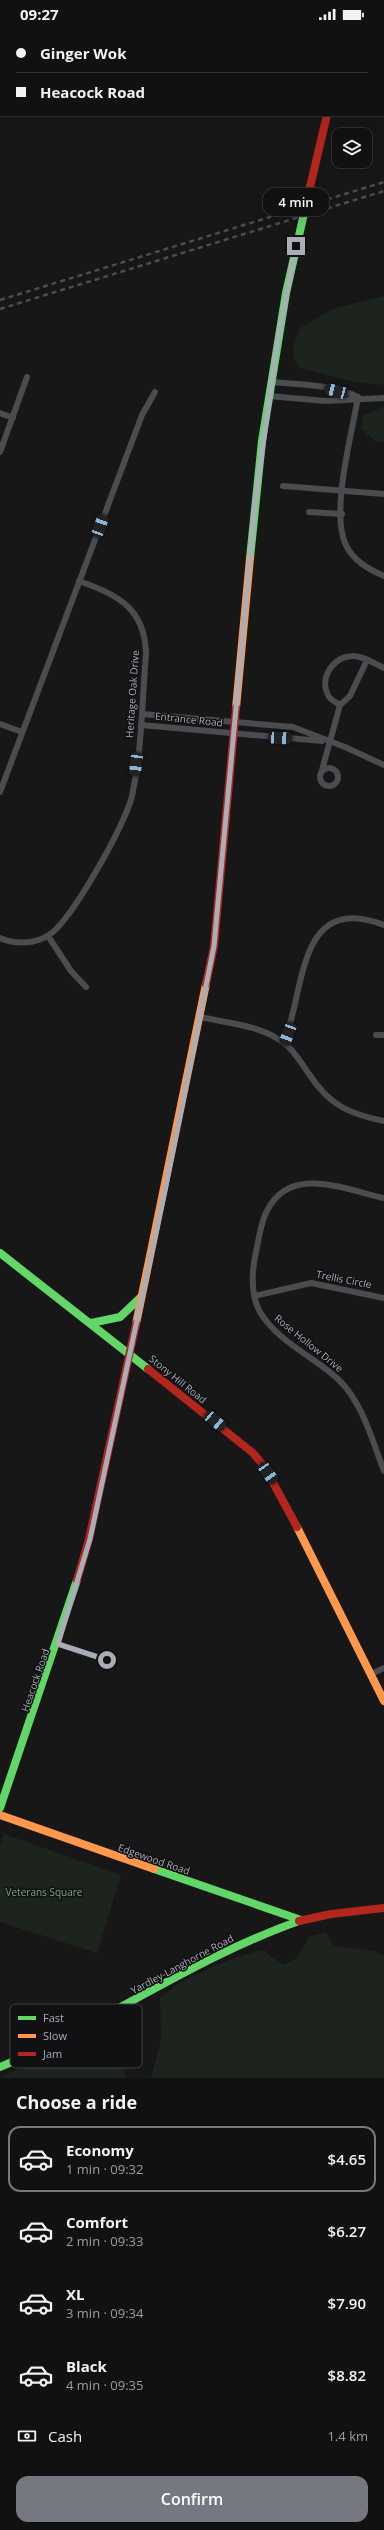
<!DOCTYPE html>
<meta charset="utf-8">
<style>
:root{--surface:#111;--page:#1e1f1f;--text:#f1f3f6;--muted:#9c9d9f;--line:#303131;--accent:#757880}
body{margin:0;font-family:"Open Sans",sans-serif;background:var(--page);color:var(--text);height:100vh;display:flex;flex-direction:column;font-size:15px;white-space:nowrap}
*{box-sizing:border-box;margin:0}
p{font-size:13px;color:var(--muted)}
.icon{flex:none;width:22px;height:22px;fill:none;stroke:currentColor;stroke-width:2;stroke-linecap:round;stroke-linejoin:round}
.map{position:relative;height:2050px;overflow:hidden}
.sheet{display:flex;flex-direction:column;background:var(--surface);flex:1}
.sheet>*{flex:none}
.guide{position:absolute;left:0px;top:0px;width:384px;height:88px;box-shadow:0 4px 16px #0002,0 0 0 1px var(--line);display:grid;align-content:center;height:88px;padding:0 16px;background:var(--surface)}
.tools{position:absolute;left:332px;top:100px;display:grid;gap:8px}
.tools a{display:grid;place-items:center;width:40px;height:40px;border-radius:8px;background:var(--surface);box-shadow:0 4px 16px #0002,0 0 0 1px var(--line);font-size:20px}
.end{position:absolute;width:18px;height:18px;margin:-9px;border:5px solid #a8adb8;background:#111;box-shadow:0 0 0 2px #111}
.from{border-radius:50%}
.bubble{position:absolute;height:28px;border-radius:12px;background:var(--surface);box-shadow:0 4px 16px #0002,0 0 0 1px var(--line);font-size:13px;font-weight:600;line-height:28px;text-align:center}
.car{position:absolute;width:12px;height:24px;margin:-12px -6px;border-radius:5px;box-shadow:0 0 3px 1px #0007;background:linear-gradient(#222 24%,#8ab4d8 0 40%,#222 0 76%,#8ab4d8 0 86%,#222 0)}
.guide b{display:flex;align-items:center;gap:14px;height:38px;font-size:15px}
.guide b+b{border-top:1px solid var(--line)}
.guide i{width:10px;height:10px;background:var(--text)}
ul{padding:0;list-style:none}
li{display:flex;align-items:center;gap:12px;height:66px;margin:0 8px 6px;padding:0 8px;border:2px solid transparent;border-radius:12px}
li div{flex:1}
li b{display:block;font-size:15px}
li em{font-style:normal;font-weight:600}
li.selected{border-color:var(--accent)}
li>.icon{width:36px;height:36px;stroke-width:1.5}
h2{padding:0 16px;font-size:18px;line-height:48px}
.pay{display:flex;align-items:center;gap:10px;height:44px;padding:0 16px;font-size:15px}
.pay p{margin-inline-start:auto}
.cta{display:flex;gap:8px;margin-top:auto;padding:8px 16px}
.cta a{flex:1;height:46px;border-radius:12px;background:var(--accent);color:#fff;font-size:16px;font-weight:600;line-height:46px;text-align:center}
.status{display:flex;justify-content:space-between;align-items:center;height:28px;padding:0 20px;background:var(--surface);direction:ltr}
.status svg{height:11px;fill:currentColor}
.map>svg:first-child{display:block}
.green{fill:#1d241e}
.lines{fill:none;stroke-linecap:round;stroke-linejoin:round}
.street{stroke:#4b4c50;stroke-width:6}
.fast{stroke:#63d668;stroke-width:8}
.slow{stroke:#ff974d;stroke-width:8}
.jam{stroke:#b3261e;stroke-width:8}
.rail{stroke:#4b4c4f;stroke-width:2.5;stroke-dasharray:5 4;stroke-linecap:butt}
.route{stroke:#a8adb8;stroke-width:5}
.labels{text-anchor:middle;stroke-width:3;stroke-linejoin:round;paint-order:stroke}
.street-label{font-size:10px;fill:#a8adb8;stroke:#111113}
.park-label{font-size:10px;fill:#7fa381;stroke:#111113}
.key{fill:#111113;stroke:#3e4045;stroke-width:1}
.key-label{font-size:11px;fill:#a8adb8}
</style>
<div class="status"><b>09:27</b><svg viewBox="0 0 49 12"><path d="M0 12V9h3v3zM5 12V6h3v6zM10 12V3h3v9zM15 12V0h3v12zM26 1h20v11H26zM47 4h2v5h-2z"/></svg></div>
<div class="map">
<svg width="384" height="2050" viewBox="0 0 384 2050">
<rect width="100%" height="100%" fill="#171717"/>
<g class="green">
<path d="M 384,268 L 384,357 L 355,354 L 300,340 L 294,331 L 293,319 L 300,300 L 333,281 Z"/>
<path d="M 382,379 L 384,380 L 384,414 L 375,413 L 361,401 L 363,388 Z"/>
<path d="M 4,1806 L 121,1847 L 97,1925 L 0,1894 L 0,1818 Z"/>
<path d="M 326,1904 L 334,1918 L 374,1923 L 384,1928 L 384,2050 L 151,2050 L 161,2012 L 160,1969 C 167,1966 173,1959 179,1955 C 207,1942 235,1927 265,1922 L 270,1928 L 284,1937 L 297,1930 L 309,1909 Z"/>
<path d="M 119,1998 L 118,2019 L 126,2050 L 0,2050 L 13,2043 L 37,2037 L 89,2009 Z"/>
</g>
<g class="lines">
<g class="street">
<path d="M 164,0 L 164,1"/>
<path d="M 0,71 L 1,71"/>
<path d="M 271,354 C 299,356 334,357 358,369"/>
<path d="M 269,368 L 325,373 L 384,370"/>
<path d="M 358,369 C 352,406 331,481 345,515 C 352,532 368,541 384,548"/>
<path d="M 0,385 L 13,390"/>
<path d="M 0,424 L 27,349"/>
<path d="M 283,458 L 384,466"/>
<path d="M 309,484 L 342,486"/>
<path d="M 340,677 C 336,674 330,672 328,667 C 319,650 333,629 352,628 C 362,627 375,636 384,640"/>
<path d="M 142,686 L 293,699 L 345,719 L 384,737"/>
<path d="M 0,696 L 22,704"/>
<path d="M 141,697 L 322,713"/>
<circle cx="329" cy="749" r="9"/>
<path d="M 322,742 L 340,677 L 350,668 L 367,632"/>
<path d="M 0,764 L 142,387 L 155,364"/>
<path d="M 48,908 L 71,943 L 86,959"/>
<path d="M 0,910 C 16,917 35,916 49,907 C 72,892 126,795 132,768 C 142,722 142,673 146,626 C 145,580 118,567 79,553"/>
<path d="M 200,989 C 227,995 261,997 284,1015 C 295,1023 301,1035 309,1046 C 329,1077 349,1086 384,1093"/>
<path d="M 376,1007 L 384,1007"/>
<path d="M 284,1015 C 305,963 297,863 384,897"/>
<path d="M 384,1170 C 350,1163 296,1138 271,1176 C 262,1189 260,1205 257,1219 C 252,1240 249,1264 260,1284 C 277,1313 314,1329 338,1351 C 363,1375 372,1412 384,1443"/>
<path d="M 254,1268 L 311,1255 L 384,1270"/>
<path d="M 58,1616 L 107,1632"/>
<path d="M 371,1646 L 384,1640"/>
</g>
<g class="fast">
<path d="M 250,530 L 262,413 L 286,265 L 310,159"/>
<path d="M 0,1225 L 148,1341"/>
<path d="M 91,1295 L 120,1289 L 141,1269"/>
<path d="M 0,1780 L 77,1552"/>
<path d="M 154,1841 L 301,1892"/>
<path d="M 0,2039 C 103,1996 194,1930 299,1893"/>
</g>
<g class="slow">
<path d="M 358,1 L 359,0"/>
<path d="M 236,680 L 250,530"/>
<path d="M 136,1296 L 206,956"/>
<path d="M 297,1499 L 384,1673"/>
<path d="M 0,1787 L 154,1841"/>
</g>
<g class="jam">
<path d="M 310,159 L 327,87"/>
<path d="M 206,956 L 214,918 L 236,680"/>
<path d="M 148,1341 L 253,1425 L 264,1438 L 297,1499"/>
<path d="M 77,1552 L 89,1511 L 136,1296"/>
<path d="M 299,1893 L 331,1886 L 384,1880"/>
</g>
<g class="rail">
<path d="M 0,272 L 384,154"/>
<path d="M 0,281 L 384,163"/>
</g>
</g>
<g class="lines">
<path class="route" d="M 107,1632 L 58,1616 L 90,1511 L 165,1162 L 214,918 L 255,475 L 277,316 L 296,218"/>
</g>
<g class="labels">
<g class="street-label">
<text transform="translate(132 666) rotate(-86)" y="4">Heritage Oak Drive</text>
<text transform="translate(189 691) rotate(6)" y="4">Entrance Road</text>
<text transform="translate(344 1251) rotate(11)" y="4">Trellis Circle</text>
<text transform="translate(309 1315) rotate(39)" y="4">Rose Hollow Drive</text>
<text transform="translate(178 1351) rotate(39)" y="4">Stony Hill Road</text>
<text transform="translate(35 1652) rotate(-71)" y="4">Heacock Road</text>
<text transform="translate(154 1831) rotate(19)" y="4">Edgewood Road</text>
<text transform="translate(182 1936) rotate(-28)" y="4">Yardley-Langhorne Road</text>
</g>
<g class="park-label">
<text x="44" y="1868">Veterans Square</text>
</g>
</g>
<rect x="10" y="1976" width="132" height="64" rx="6" class="key"/>
<rect x="18" y="1988" width="18" height="4" fill="#63d668"/>
<rect x="18" y="2006" width="18" height="4" fill="#ff974d"/>
<rect x="18" y="2024" width="18" height="4" fill="#b3261e"/>
<g class="key-label">
<text x="43" y="1994">Fast</text>
<text x="43" y="2012">Slow</text>
<text x="43" y="2030">Jam</text>
</g>
</svg>
<div class="tools">
<a><svg class="icon" aria-label="layers" viewBox="0 0 24 24"><path d="M12 4l9 5-9 5-9-5zM3 14l9 5 9-5"/></svg></a>
</div>
<i class="end from" style="left:107px;top:1632px"></i>
<i class="end" style="left:296px;top:218px"></i>
<div class="bubble" style="left:263px;top:160px;width:66px">4 min</div>
<i class="car" style="left:336px;top:363px;rotate:285deg"></i>
<i class="car" style="left:100px;top:498px;rotate:20deg"></i>
<i class="car" style="left:280px;top:710px;rotate:93deg"></i>
<i class="car" style="left:136px;top:736px;rotate:187deg"></i>
<i class="car" style="left:288px;top:1006px;rotate:201deg"></i>
<i class="car" style="left:215px;top:1393px;rotate:130deg"></i>
<i class="car" style="left:268px;top:1445px;rotate:145deg"></i>
<div class="guide">
<b><i class="from"></i>Ginger Wok</b>
<b><i></i>Heacock Road</b>
</div>
</div>
<section class="sheet">
<h2>Choose a ride</h2>
<ul>
<li class="selected"><svg class="icon" aria-label="car" viewBox="0 0 24 24"><path d="M5 17H2v-5l4-1 3-4h7l3 4 3 1v5h-3M9 17h6M6 11h13"/><circle cx="7" cy="17" r="2"/><circle cx="17" cy="17" r="2"/></svg><div><b>Economy</b><p>1 min · 09:32</p></div><em>$4.65</em></li>
<li><svg class="icon" aria-label="car" viewBox="0 0 24 24"><path d="M5 17H2v-5l4-1 3-4h7l3 4 3 1v5h-3M9 17h6M6 11h13"/><circle cx="7" cy="17" r="2"/><circle cx="17" cy="17" r="2"/></svg><div><b>Comfort</b><p>2 min · 09:33</p></div><em>$6.27</em></li>
<li><svg class="icon" aria-label="car" viewBox="0 0 24 24"><path d="M5 17H2v-5l4-1 3-4h7l3 4 3 1v5h-3M9 17h6M6 11h13"/><circle cx="7" cy="17" r="2"/><circle cx="17" cy="17" r="2"/></svg><div><b>XL</b><p>3 min · 09:34</p></div><em>$7.90</em></li>
<li><svg class="icon" aria-label="car" viewBox="0 0 24 24"><path d="M5 17H2v-5l4-1 3-4h7l3 4 3 1v5h-3M9 17h6M6 11h13"/><circle cx="7" cy="17" r="2"/><circle cx="17" cy="17" r="2"/></svg><div><b>Black</b><p>4 min · 09:35</p></div><em>$8.82</em></li>
</ul>
<div class="pay"><svg class="icon" aria-label="cash" viewBox="0 0 24 24"><path d="M3 7h18v10H3z"/><circle cx="12" cy="12" r="2"/></svg>Cash<p>1.4 km</p></div>
<div class="cta"><a>Confirm</a></div>
</section>
